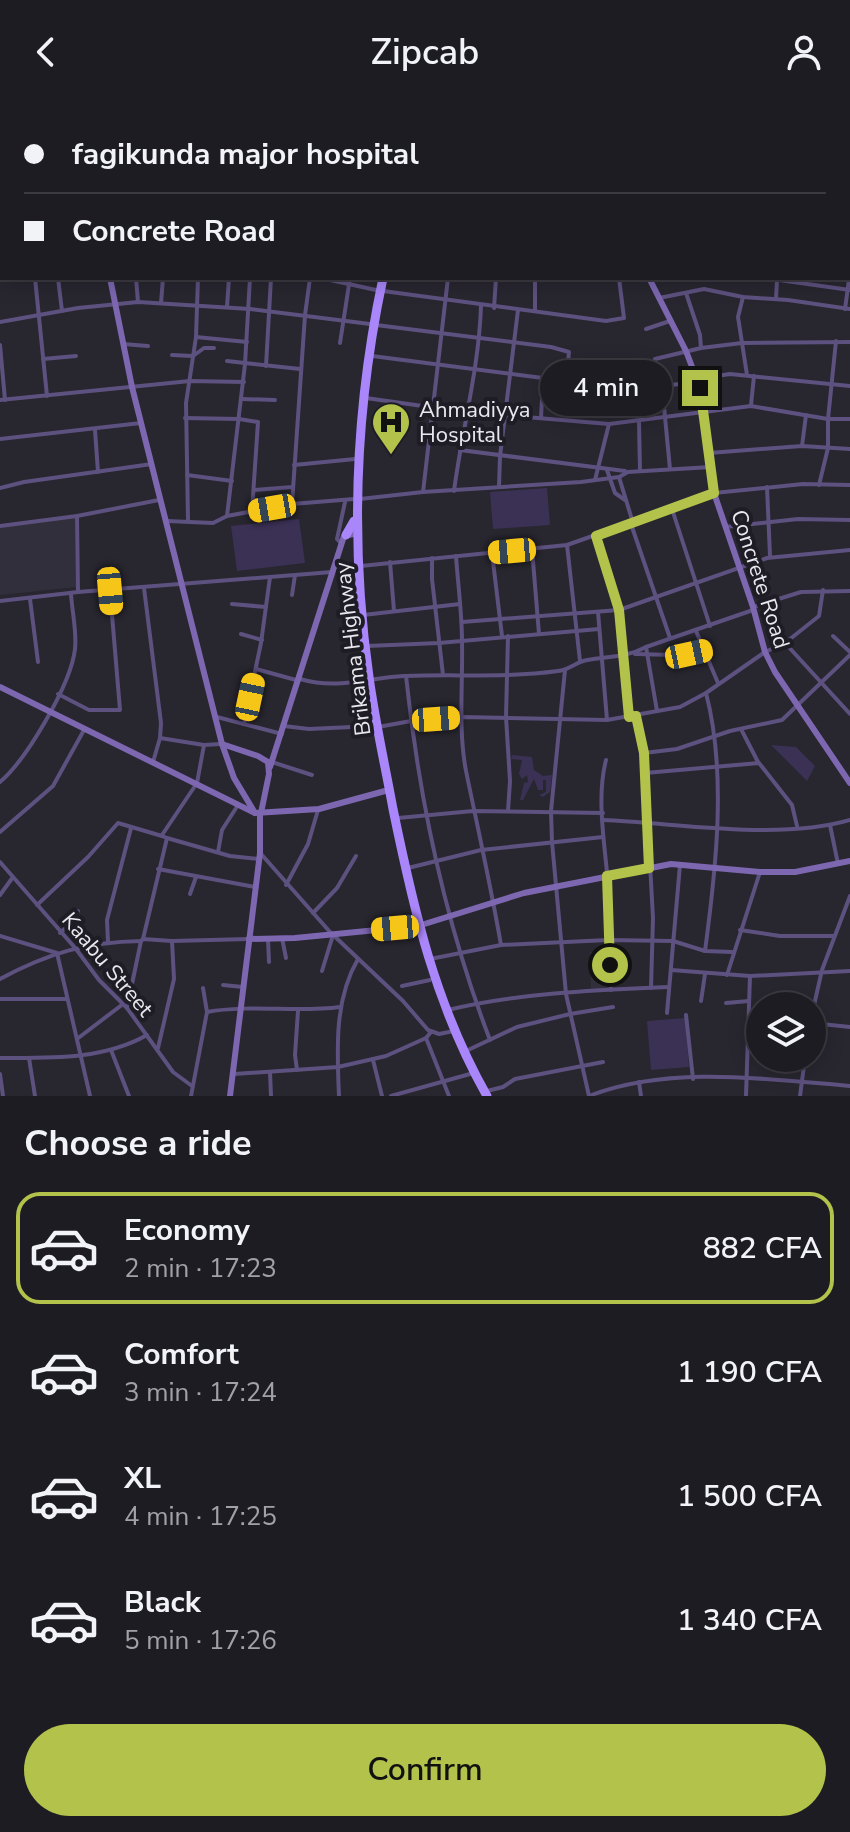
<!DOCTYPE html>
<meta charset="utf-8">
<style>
:root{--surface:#1e1c23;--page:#26252b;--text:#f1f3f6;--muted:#a1a1a6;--line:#3c3a41;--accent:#b3c24b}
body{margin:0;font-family:"Nunito Sans",sans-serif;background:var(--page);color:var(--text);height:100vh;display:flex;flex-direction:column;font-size:30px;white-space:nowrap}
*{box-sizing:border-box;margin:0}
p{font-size:26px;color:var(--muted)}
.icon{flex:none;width:44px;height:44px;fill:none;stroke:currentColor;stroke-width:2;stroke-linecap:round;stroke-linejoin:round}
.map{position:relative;height:992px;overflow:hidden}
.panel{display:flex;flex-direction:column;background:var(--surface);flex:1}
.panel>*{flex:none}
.hud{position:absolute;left:0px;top:0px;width:850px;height:176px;box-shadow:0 4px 20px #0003,0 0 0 2px var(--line);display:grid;align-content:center;height:176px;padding:0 24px;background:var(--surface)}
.controls{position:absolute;left:746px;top:888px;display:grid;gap:16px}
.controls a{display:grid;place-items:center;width:80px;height:80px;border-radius:50%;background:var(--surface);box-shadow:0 4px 20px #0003,0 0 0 2px var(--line);font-size:40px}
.end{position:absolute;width:36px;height:36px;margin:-18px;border:10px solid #b3c24b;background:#111;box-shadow:0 0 0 4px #111}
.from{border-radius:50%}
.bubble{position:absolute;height:56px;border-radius:28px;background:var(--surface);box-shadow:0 4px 20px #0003,0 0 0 2px var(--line);font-size:26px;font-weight:600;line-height:56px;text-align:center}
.car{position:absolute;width:24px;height:48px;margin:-24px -12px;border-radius:10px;box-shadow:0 0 6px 2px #0007;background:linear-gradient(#f5c518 24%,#345 0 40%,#f5c518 0 76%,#345 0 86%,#f5c518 0)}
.hud b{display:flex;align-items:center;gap:28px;height:76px;font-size:30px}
.hud b+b{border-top:2px solid var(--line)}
.hud i{width:20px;height:20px;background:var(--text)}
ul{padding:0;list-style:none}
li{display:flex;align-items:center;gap:24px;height:112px;margin:0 16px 12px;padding:0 8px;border:4px solid transparent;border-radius:24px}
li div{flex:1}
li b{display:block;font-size:30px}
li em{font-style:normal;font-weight:600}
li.selected{border-color:var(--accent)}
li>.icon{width:72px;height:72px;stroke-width:1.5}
h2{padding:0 24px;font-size:36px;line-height:96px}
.action{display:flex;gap:16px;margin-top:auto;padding:16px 24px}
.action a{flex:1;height:92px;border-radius:48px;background:var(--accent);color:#111;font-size:32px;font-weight:600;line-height:92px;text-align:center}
header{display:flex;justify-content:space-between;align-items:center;height:104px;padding:0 24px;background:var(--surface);font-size:36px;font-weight:600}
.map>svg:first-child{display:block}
.built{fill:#322f3d}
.green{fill:#3b3155}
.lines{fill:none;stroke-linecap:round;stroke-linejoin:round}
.street{stroke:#5d517f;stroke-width:4}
.secondary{stroke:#7c67b0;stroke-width:6}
.highway{stroke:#a986f9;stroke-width:9}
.route{stroke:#b3c24b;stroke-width:10}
.labels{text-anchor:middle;stroke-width:8;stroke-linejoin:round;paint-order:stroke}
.poi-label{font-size:22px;fill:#e9e8ee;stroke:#1e1c25;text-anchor:start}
.street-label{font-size:22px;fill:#e9e8ee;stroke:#1e1c25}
</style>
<header><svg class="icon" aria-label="back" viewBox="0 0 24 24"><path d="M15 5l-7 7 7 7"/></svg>Zipcab<svg class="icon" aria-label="person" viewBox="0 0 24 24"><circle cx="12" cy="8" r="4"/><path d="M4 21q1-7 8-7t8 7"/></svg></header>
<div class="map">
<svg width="850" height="992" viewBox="0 0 850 992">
<rect width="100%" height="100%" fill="#28262f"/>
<g class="built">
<path d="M 75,413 L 76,483 L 0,491 L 0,423 Z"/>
<path d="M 590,848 L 610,848 L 611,886 L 591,887 Z"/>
</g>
<g class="green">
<path d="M 547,384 L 550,421 L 493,425 L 490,388 Z"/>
<path d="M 299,415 L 305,459 L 237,467 L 231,422 Z"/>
<path d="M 771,641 L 796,643 L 815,662 L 807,677 Z"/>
<path d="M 512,651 L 532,653 L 534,666 L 543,672 L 552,671 L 550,688 L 543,693 L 539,691 L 546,688 L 546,676 L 543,676 L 543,686 L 538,686 L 534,675 L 523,696 L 520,696 L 524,679 L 528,678 L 527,671 L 522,675 L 519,670 L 522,656 L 511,655 Z"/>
<path d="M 685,914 L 689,963 L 651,966 L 647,917 Z"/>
</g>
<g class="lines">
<g class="street">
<path d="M 35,0 L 35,2"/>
<path d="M 115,0 L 116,2"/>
<path d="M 242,0 L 242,2"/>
<path d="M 277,0 L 277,2"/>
<path d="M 388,0 L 390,2"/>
<path d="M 526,0 L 526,2"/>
<path d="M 612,0 L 612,2"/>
<path d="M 632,0 L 632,2"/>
<path d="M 649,0 L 649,2"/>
<path d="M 779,0 L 779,2"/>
<path d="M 811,0 L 811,2"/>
<path d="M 847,0 L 847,2"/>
<path d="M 142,2 L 142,0"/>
<path d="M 178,2 L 178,0"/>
<path d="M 208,2 L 208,0"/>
<path d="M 334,2 L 334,0"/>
<path d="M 377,2 L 377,0"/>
<path d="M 753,2 L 753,0"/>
<path d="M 848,23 L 850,98"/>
<path d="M 0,43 L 2,43"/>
<path d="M 0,78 L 2,78"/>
<path d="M 848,119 L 850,119"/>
<path d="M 0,148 L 2,149"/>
<path d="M 848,157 L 850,157"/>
<path d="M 35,174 L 47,292"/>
<path d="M 58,174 L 62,207"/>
<path d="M 136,174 L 138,198"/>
<path d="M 321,174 L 376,186"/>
<path d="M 535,174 L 535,207"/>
<path d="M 765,174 L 850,186"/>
<path d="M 383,187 L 606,217 L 624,214 L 619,174"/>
<path d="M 686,189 L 700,231 L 701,244"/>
<path d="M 743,193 L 738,213 L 747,271"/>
<path d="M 659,194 L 704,185 L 743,193 L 788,196 L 850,205"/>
<path d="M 776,195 L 777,176"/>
<path d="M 161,199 L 163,174"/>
<path d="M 227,203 L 229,174"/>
<path d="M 494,204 L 496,174"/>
<path d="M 845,205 L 850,168"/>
<path d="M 0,218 L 78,204 L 138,198 L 250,205 L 370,220"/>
<path d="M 646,225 L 670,217"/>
<path d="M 196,233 L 247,238"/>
<path d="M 340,239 L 350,174"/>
<path d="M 123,240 L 148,242"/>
<path d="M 0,241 L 5,296"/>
<path d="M 172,251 L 193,252 L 204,244 L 214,244"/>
<path d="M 372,252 L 566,277 L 569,248 L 551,243 L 376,221"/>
<path d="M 43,255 L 76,252"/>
<path d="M 655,255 L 701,244 L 742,239 L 850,238"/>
<path d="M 227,257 L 300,265"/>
<path d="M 266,262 L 271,174"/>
<path d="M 696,275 L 730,270 L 850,282"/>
<path d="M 366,294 L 465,308 L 609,320 L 751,302 L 828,315 L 850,315"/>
<path d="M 242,295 L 275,296"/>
<path d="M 0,296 L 190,277 L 244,278"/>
<path d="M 751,301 L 754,272"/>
<path d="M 185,314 L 239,315 L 258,318 L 252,407"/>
<path d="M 541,314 L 543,274"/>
<path d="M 639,318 L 640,367"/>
<path d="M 95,326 L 98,368"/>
<path d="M 0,335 L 141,319"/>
<path d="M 802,342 L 806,311"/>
<path d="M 460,346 L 625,367"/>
<path d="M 709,349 L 802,342 L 850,345"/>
<path d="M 294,361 L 355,355"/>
<path d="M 670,365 L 662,282 L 697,278"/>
<path d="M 607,366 L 615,389 L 625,396"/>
<path d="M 187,371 L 232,377"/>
<path d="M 619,373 L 633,419"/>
<path d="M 595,376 L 609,320"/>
<path d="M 819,381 L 828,344 L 828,315 L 836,237"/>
<path d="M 499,383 L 500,352 L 518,206"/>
<path d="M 767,383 L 770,452"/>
<path d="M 0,384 L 24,378 L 152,360"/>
<path d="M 254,386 L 293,383"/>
<path d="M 454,387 C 462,326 479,264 481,202"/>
<path d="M 423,388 L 448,174"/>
<path d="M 360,395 L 423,388 L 581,378 L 619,373 L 628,368 L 711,363"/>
<path d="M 292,400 L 305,211 L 310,174"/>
<path d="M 672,405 L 710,522"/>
<path d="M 77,412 L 78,488"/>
<path d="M 227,412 L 292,400 L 354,395"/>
<path d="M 188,416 L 186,299 L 196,233 L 198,174"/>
<path d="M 167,417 L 213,419 L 227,412 L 245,260 L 250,174"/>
<path d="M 631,420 L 670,534"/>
<path d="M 0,422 L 77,412 L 159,396"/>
<path d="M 725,423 L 798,415 L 850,416"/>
<path d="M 596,432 L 619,506 L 629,613"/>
<path d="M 342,440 L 337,435 L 345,398"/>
<path d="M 567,441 L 580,557"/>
<path d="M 532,445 L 539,530"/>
<path d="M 492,449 L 502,532"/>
<path d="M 456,452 C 458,481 462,509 462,538 C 463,580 458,625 466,667 C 478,725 491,783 501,841"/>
<path d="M 432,454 L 432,475 L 443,571"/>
<path d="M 390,458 L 394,507"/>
<path d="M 361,462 L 567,441 L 714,389 L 803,380 L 850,381"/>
<path d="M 144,484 L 161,619 L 160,634 L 153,658"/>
<path d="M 292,491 L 295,471"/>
<path d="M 30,495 L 38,558"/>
<path d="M 0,497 L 78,488 L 332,468"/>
<path d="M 232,500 L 266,503"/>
<path d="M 753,503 L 801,488 L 850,487"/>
<path d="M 598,508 L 607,616"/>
<path d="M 363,511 L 460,500"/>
<path d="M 462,518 L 619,506 L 767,454 L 850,446"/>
<path d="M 696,527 L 718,579"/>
<path d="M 241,530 L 262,536"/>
<path d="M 833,532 L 850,548"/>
<path d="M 785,539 L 850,610"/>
<path d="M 367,542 L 439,539 L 599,525"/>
<path d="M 646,543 L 657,607"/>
<path d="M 635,550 L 674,551 L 705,547"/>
<path d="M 256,565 L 296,576"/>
<path d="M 565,566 L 551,707 L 552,738 L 566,890 L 589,992"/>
<path d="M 406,572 C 419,695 446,821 490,936"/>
<path d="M 300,575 C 338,586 365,574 404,572 C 455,570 507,574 558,567 C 569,566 576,558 587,556 C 608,552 626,554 646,543 L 753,506"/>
<path d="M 58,590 L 89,606 L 120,606 L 110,487"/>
<path d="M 636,612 L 644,649 L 645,669 L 653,814 L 651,884"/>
<path d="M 217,613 L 282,630"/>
<path d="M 244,620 L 261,539 L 270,473"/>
<path d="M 284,622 L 309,625 L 373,622"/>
<path d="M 378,623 L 411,617 L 462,613 L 607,616 L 680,603 L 706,589 L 765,548 L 785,539 L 819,512 L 823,486"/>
<path d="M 741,625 L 758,658"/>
<path d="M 160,634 L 204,641 L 221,640"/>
<path d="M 644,649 L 677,645 L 730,627 L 782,616 L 850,551"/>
<path d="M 606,656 C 596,695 605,740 608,780 C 610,816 609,851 611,886"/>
<path d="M 272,658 L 312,671"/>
<path d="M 645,669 L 759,659 L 792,701 L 797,722"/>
<path d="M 0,678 C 27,655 71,580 75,545 C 77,528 72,507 71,490"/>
<path d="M 508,707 L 510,677 L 506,613 L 508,532"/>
<path d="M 398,714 L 473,707 L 603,709"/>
<path d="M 603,716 C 678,719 779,737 850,716"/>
<path d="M 830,721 L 838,760"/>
<path d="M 0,728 L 53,682 L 84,626"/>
<path d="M 162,731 L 197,679 L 204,641"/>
<path d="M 167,734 L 230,752 L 259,755"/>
<path d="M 218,748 L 222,726 L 238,701"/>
<path d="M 262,751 L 330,828 L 403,897 L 428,926 L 439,930 L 454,927"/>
<path d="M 0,758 L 76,845 L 99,876 L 127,904 L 173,968 L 192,982"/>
<path d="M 408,764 L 481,746 L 603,733"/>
<path d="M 158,765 L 255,783"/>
<path d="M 286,781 L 308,740 L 318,706"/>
<path d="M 190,790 L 196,773"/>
<path d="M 0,791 L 13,773"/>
<path d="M 37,801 L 88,753 L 118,719 L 162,732 L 167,734 L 143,835"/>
<path d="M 313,809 L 337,784 L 356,752"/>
<path d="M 740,826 L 780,832 L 834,832"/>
<path d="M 60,829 L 74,816 L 78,807"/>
<path d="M 0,832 L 57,849 L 90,992"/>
<path d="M 282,834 L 286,854"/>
<path d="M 268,835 L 269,858"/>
<path d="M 108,838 L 107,816 L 131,724"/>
<path d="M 705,847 C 716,765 727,669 706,589"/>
<path d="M 430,855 L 501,841 L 608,836 L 673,837 L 705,847 L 732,848"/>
<path d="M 671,866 L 750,872 L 850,867"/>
<path d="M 322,867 L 333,831"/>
<path d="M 727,871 L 760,768"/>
<path d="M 0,875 C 48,849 87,838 141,837 L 143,835 L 172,837 L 249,835"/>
<path d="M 223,881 L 243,883"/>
<path d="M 402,882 L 430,876"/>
<path d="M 203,884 L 207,908"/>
<path d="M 0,895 L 67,895"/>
<path d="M 701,897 L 705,870"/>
<path d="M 726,899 L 749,897"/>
<path d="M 127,904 L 141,837"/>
<path d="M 448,906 C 517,889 597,886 668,883"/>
<path d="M 667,909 L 680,761"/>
<path d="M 812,910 L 822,866 L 850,792"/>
<path d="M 686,911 L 693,975"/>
<path d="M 812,919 L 850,923"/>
<path d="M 426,934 L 449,992"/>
<path d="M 77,935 L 123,900"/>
<path d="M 158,944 L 174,875 L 172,837"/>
<path d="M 111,946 L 129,992"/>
<path d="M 466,947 L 517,923 L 570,910 L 613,903"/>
<path d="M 0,954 C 50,954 103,956 147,931"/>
<path d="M 29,954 L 35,992"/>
<path d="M 373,956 L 382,992"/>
<path d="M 297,966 L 295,951 L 298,907"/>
<path d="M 270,968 L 271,992"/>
<path d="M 0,970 L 3,992"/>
<path d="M 234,970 L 338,963 L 386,952 L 426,934 L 431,928"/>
<path d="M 639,978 L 641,992"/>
<path d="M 487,987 L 503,983 L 515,975 L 603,958"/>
<path d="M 191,992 L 207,908 C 251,900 295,909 340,903"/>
<path d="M 339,992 C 337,946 334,896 358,855"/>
<path d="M 391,992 L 470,970"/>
<path d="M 589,992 C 669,961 766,975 850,982"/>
<path d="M 746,992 L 750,872"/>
<path d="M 800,992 L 805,954"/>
</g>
<g class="secondary">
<path d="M 82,0 L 83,2"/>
<path d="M 572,0 L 573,2"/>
<path d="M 848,32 L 850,32"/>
<path d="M 0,119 L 2,119"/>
<path d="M 110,174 L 132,283 L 222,640 L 234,674 L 255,709"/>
<path d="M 649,174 L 686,247 L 700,284 L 714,389 L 753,503 L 765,548 L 775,568 L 850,679"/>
<path d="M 0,583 L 255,709 L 319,705 L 385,687"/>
<path d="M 222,640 L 258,652 L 268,658 L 269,670 L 261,709"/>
<path d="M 270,663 L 344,432 L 358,429"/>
<path d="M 249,835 L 295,834 L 418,822 L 524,789 L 671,760 L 760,768 L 795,768 L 850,757"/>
<path d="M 230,992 L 260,749 L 260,709"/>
</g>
<g class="highway">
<path d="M 418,2 L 418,0"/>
<path d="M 383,174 C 355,305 350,440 369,573 C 375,617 385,661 393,705 C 414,807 435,900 487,992"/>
<path d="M 346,431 L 354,417"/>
</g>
</g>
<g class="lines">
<path class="route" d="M 610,861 L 607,772 L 649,764 L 644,649 L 636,612 L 629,613 L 619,506 L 596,432 L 714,389 L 700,284"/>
</g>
<defs>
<g id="hospital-pin" transform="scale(2)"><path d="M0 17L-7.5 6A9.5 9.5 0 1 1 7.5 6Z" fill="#b3c24b" stroke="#1e1c25"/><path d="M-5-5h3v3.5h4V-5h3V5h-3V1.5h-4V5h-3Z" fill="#111"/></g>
</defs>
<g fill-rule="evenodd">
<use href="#hospital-pin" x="391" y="318"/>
</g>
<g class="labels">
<g class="poi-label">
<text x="419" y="313">Ahmadiyya<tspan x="419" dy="25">Hospital</tspan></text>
</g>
<g class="street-label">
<text transform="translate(761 475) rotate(72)" y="8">Concrete Road</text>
<text transform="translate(352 545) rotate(-97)" y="8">Brikama Highway</text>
<text transform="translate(108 860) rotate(50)" y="8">Kaabu Street</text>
</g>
</g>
</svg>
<div class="controls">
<a><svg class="icon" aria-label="layers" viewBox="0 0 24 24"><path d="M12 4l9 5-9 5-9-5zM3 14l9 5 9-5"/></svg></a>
</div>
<i class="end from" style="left:610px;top:861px"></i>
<i class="end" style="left:700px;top:284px"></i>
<div class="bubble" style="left:540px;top:256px;width:132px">4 min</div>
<i class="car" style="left:272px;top:404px;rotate:260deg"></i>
<i class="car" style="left:512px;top:447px;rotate:265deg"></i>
<i class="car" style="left:110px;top:487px;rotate:175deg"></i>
<i class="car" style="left:689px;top:550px;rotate:78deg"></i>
<i class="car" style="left:250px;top:593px;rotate:12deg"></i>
<i class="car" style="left:436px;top:615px;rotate:86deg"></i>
<i class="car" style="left:395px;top:824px;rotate:265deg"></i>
<div class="hud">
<b><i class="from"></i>fagikunda major hospital</b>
<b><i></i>Concrete Road</b>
</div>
</div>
<section class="panel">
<h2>Choose a ride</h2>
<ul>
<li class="selected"><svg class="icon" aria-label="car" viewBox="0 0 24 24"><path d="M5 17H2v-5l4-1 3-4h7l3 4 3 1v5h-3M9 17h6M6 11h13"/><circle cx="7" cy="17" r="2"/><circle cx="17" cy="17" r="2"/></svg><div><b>Economy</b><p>2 min · 17:23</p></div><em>882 CFA</em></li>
<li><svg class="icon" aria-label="car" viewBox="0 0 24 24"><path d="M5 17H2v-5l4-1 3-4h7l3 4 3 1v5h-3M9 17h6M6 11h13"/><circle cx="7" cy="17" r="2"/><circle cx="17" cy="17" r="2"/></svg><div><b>Comfort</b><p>3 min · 17:24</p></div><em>1 190 CFA</em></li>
<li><svg class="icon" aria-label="car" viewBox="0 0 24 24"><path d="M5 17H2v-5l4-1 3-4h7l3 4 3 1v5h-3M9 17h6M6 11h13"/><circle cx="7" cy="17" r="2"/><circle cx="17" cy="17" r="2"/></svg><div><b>XL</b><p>4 min · 17:25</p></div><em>1 500 CFA</em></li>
<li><svg class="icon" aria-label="car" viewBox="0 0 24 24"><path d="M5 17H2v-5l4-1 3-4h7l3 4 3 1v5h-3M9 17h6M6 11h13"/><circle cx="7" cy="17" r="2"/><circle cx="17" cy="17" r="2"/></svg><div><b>Black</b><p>5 min · 17:26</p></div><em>1 340 CFA</em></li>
</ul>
<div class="action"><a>Confirm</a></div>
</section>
